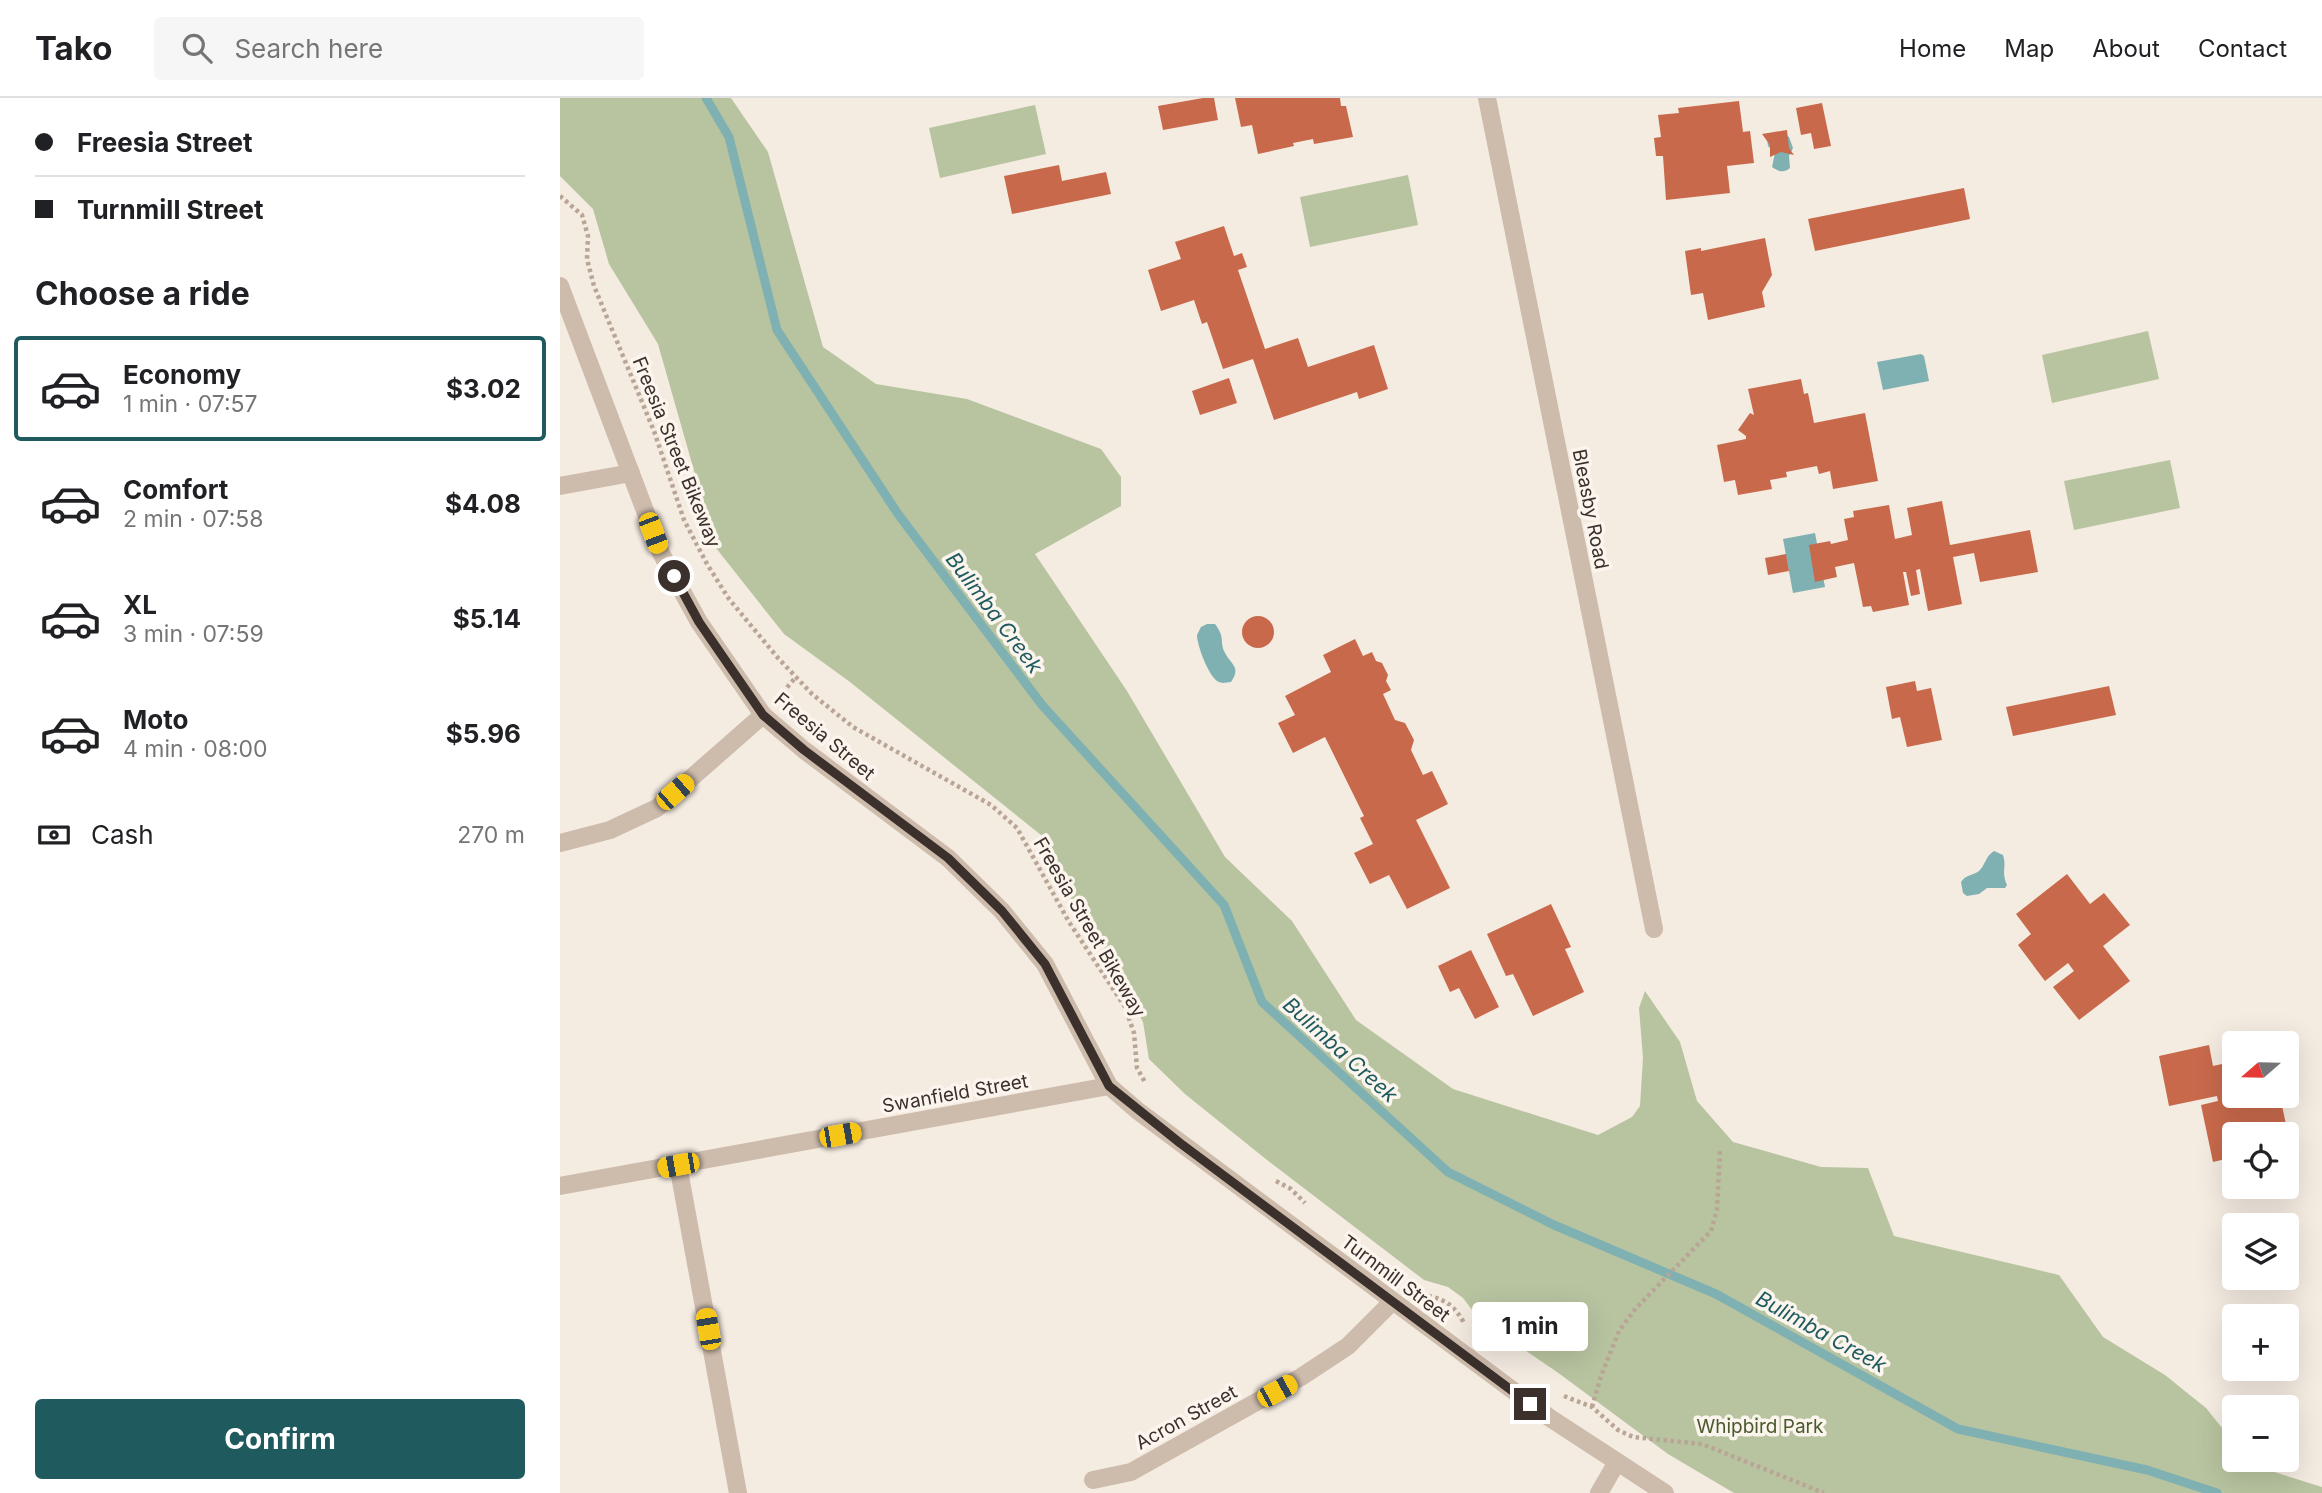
<!DOCTYPE html>
<meta charset="utf-8">
<style>
:root{--surface:#fff;--page:#f6f6f6;--text:#202124;--muted:#757577;--line:#e0e0e0;--accent:#1f5a5e}
body{margin:0;font-family:Inter,sans-serif;background:var(--page);color:var(--text);height:100vh;display:flex;flex-direction:column;font-size:26px;white-space:nowrap}
*{box-sizing:border-box;margin:0}
p{font-size:23px;color:var(--muted)}
.icon{flex:none;width:38px;height:38px;fill:none;stroke:currentColor;stroke-width:2;stroke-linecap:round;stroke-linejoin:round}
.map{position:relative;flex:1;overflow:hidden}
.drawer{display:flex;flex-direction:column;background:var(--surface);width:560px}
.drawer>*{flex:none}
.top-card{display:grid;align-content:center;height:154px;padding:0 35px;background:var(--surface)}
.needle{width:46px;rotate:250deg}
.tools{position:absolute;left:1662px;top:933px;display:grid;gap:14px}
.tools a{display:grid;place-items:center;width:77px;height:77px;border-radius:7px;background:var(--surface);box-shadow:0 7px 28px #0002;font-size:35px}
.end{position:absolute;width:32px;height:32px;margin:-16px;border:9px solid #3b302b;background:#fff;box-shadow:0 0 0 4px #fff}
.from{border-radius:50%}
.bubble{position:absolute;height:49px;border-radius:7px;background:var(--surface);box-shadow:0 7px 28px #0002;font-size:23px;font-weight:700;line-height:49px;text-align:center}
.car{position:absolute;width:21px;height:42px;margin:-21px -10px;border-radius:9px;box-shadow:0 0 5px 2px #0007;background:linear-gradient(#f5c518 24%,#345 0 40%,#f5c518 0 76%,#345 0 86%,#f5c518 0)}
.top-card b{display:flex;align-items:center;gap:24px;height:66px;font-size:26px}
.top-card b+b{border-top:2px solid var(--line)}
.top-card i{width:18px;height:18px;background:var(--text)}
ul{padding:0;list-style:none}
li{display:flex;align-items:center;gap:21px;height:105px;margin:0 14px 10px;padding:0 21px;border:4px solid transparent;border-radius:7px}
li div{flex:1}
li b{display:block;font-size:26px}
li em{font-style:normal;font-weight:700}
li.on{border-color:var(--accent)}
li>.icon{width:63px;height:63px;stroke-width:1.5}
h2{padding:0 35px;font-size:32px;line-height:84px}
.pay{display:flex;align-items:center;gap:18px;height:77px;padding:0 35px;font-size:26px}
.pay p{margin-inline-start:auto}
.action{display:flex;gap:14px;margin-top:auto;padding:14px 35px}
.action a{flex:1;height:80px;border-radius:7px;background:var(--accent);color:#fff;font-size:28px;font-weight:700;line-height:80px;text-align:center}
header{display:flex;align-items:center;gap:42px;box-sizing:border-box;height:98px;padding:0 35px;background:var(--surface);border-bottom:2px solid var(--line)}
header strong{font-size:33px}
nav{display:flex;gap:38px;margin-inline-start:auto;font-size:24px}
.search{width:490px;height:63px;background:var(--page);display:flex;align-items:center;gap:18px;box-sizing:border-box;padding:0 24px;border-radius:7px;color:var(--muted);font-size:26px}
main{display:flex;flex:1;min-height:0}
.map>svg:first-child{display:block}
.green{fill:#b8c4a0}
.water{fill:#7fb0b2}
.lines{fill:none;stroke-linecap:round;stroke-linejoin:round}
.stream{stroke:#7fb0b2;stroke-width:9}
.building{fill:#c8694b}
.path{stroke:#b9a596;stroke-width:4.5;stroke-dasharray:3.5 3.5;stroke-linecap:butt}
.minor{stroke:#cdbbac;stroke-width:18}
.route{stroke:#3b302b;stroke-width:9}
.labels{text-anchor:middle;stroke-width:7;stroke-linejoin:round;paint-order:stroke}
.street-label{font-size:19px;fill:#3b302b;stroke:#fbf5ee}
.park-label{font-size:19px;fill:#4a5a2e;stroke:#fbf5ee}
.water-label{font-size:21px;font-style:italic;fill:#1f5a5e;stroke:#fbf5ee}
</style>
<header>
<strong>Tako</strong>
<div class="search"><svg class="icon" aria-label="search" viewBox="0 0 24 24"><circle cx="10" cy="10" r="6"/><path d="M15 15l6 6"/></svg>Search here</div>
<nav><a>Home</a><a>Map</a><a>About</a><a>Contact</a></nav>
</header>
<main>
<section class="drawer">
<div class="top-card">
<b><i class="from"></i>Freesia Street</b>
<b><i></i>Turnmill Street</b>
</div>
<h2>Choose a ride</h2>
<ul>
<li class="on"><svg class="icon" aria-label="car" viewBox="0 0 24 24"><path d="M5 17H2v-5l4-1 3-4h7l3 4 3 1v5h-3M9 17h6M6 11h13"/><circle cx="7" cy="17" r="2"/><circle cx="17" cy="17" r="2"/></svg><div><b>Economy</b><p>1 min · 07:57</p></div><em>$3.02</em></li>
<li><svg class="icon" aria-label="car" viewBox="0 0 24 24"><path d="M5 17H2v-5l4-1 3-4h7l3 4 3 1v5h-3M9 17h6M6 11h13"/><circle cx="7" cy="17" r="2"/><circle cx="17" cy="17" r="2"/></svg><div><b>Comfort</b><p>2 min · 07:58</p></div><em>$4.08</em></li>
<li><svg class="icon" aria-label="car" viewBox="0 0 24 24"><path d="M5 17H2v-5l4-1 3-4h7l3 4 3 1v5h-3M9 17h6M6 11h13"/><circle cx="7" cy="17" r="2"/><circle cx="17" cy="17" r="2"/></svg><div><b>XL</b><p>3 min · 07:59</p></div><em>$5.14</em></li>
<li><svg class="icon" aria-label="car" viewBox="0 0 24 24"><path d="M5 17H2v-5l4-1 3-4h7l3 4 3 1v5h-3M9 17h6M6 11h13"/><circle cx="7" cy="17" r="2"/><circle cx="17" cy="17" r="2"/></svg><div><b>Moto</b><p>4 min · 08:00</p></div><em>$5.96</em></li>
</ul>
<div class="pay"><svg class="icon" aria-label="cash" viewBox="0 0 24 24"><path d="M3 7h18v10H3z"/><circle cx="12" cy="12" r="2"/></svg>Cash<p>270 m</p></div>
<div class="action"><a>Confirm</a></div>
</section>
<div class="map">
<svg width="1762" height="1395" viewBox="0 0 1762 1395">
<rect width="100%" height="100%" fill="#f4ebe1"/>
<g class="green">
<path d="M 0,0 L 171,0 L 208,54 L 263,249 L 316,286 L 407,301 L 541,351 L 561,379 L 561,408 L 475,456 L 567,593 L 665,759 L 732,823 L 796,922 L 893,991 L 1038,1037 L 1072,1019 L 1080,1008 L 1083,960 L 1079,910 L 1085,893 L 1120,944 L 1137,1003 L 1173,1044 L 1261,1069 L 1308,1070 L 1334,1138 L 1499,1177 L 1543,1239 L 1605,1277 L 1646,1310 L 1675,1346 L 1675,1362 L 1687,1362 L 1692,1367 L 1762,1389 L 1762,1395 L 1174,1395 L 1108,1356 L 997,1274 L 919,1221 L 903,1200 L 888,1189 L 864,1182 L 707,1062 L 625,996 L 589,961 L 583,924 L 534,832 L 514,808 L 481,737 L 290,584 L 224,536 L 156,450 L 98,246 L 49,166 L 33,111 L 0,78 Z"/>
<path d="M 475,7 L 486,56 L 380,80 L 369,30 Z"/>
<path d="M 848,77 L 858,127 L 750,149 L 740,99 Z"/>
<path d="M 1588,233 L 1599,281 L 1492,305 L 1482,257 Z"/>
<path d="M 1610,362 L 1620,410 L 1514,432 L 1504,383 Z"/>
</g>
<g class="water">
<path d="M 1221,34 L 1229,39 L 1233,50 L 1229,58 L 1230,70 C 1224,75 1219,74 1212,69 L 1215,55 L 1208,48 L 1207,41 Z"/>
<path d="M 1361,256 L 1364,258 L 1369,283 L 1323,292 L 1317,264 Z"/>
<path d="M 1255,435 L 1265,489 L 1233,495 L 1223,441 Z"/>
<path d="M 647,526 L 655,526 C 665,539 660,543 664,553 C 670,566 682,569 671,584 C 666,584 664,586 659,584 C 649,580 637,547 637,537 L 641,529 Z"/>
<path d="M 1434,753 L 1443,757 C 1447,769 1441,773 1447,787 L 1445,790 L 1427,790 L 1419,796 L 1407,798 L 1403,795 L 1401,784 C 1406,776 1414,778 1420,772 C 1426,765 1426,758 1434,753 Z"/>
</g>
<g class="lines">
<path class="stream" d="M 146,0 L 169,39 L 217,232 L 338,416 L 482,607 L 664,807 L 702,904 L 888,1074 L 994,1127 L 1156,1196 L 1398,1331 L 1587,1372 L 1657,1395"/>
</g>
<g class="building">
<path d="M 643,0 L 654,0 L 658,22 L 603,32 L 598,8 Z"/>
<path d="M 675,0 L 780,0 L 781,8 L 786,8 L 793,39 L 754,46 L 753,41 L 733,45 L 734,48 L 698,56 L 692,27 L 681,29 Z"/>
<path d="M 1179,3 L 1183,34 L 1190,33 L 1194,65 L 1167,68 L 1170,95 L 1106,102 L 1103,58 L 1096,58 L 1094,40 L 1101,39 L 1098,17 L 1119,15 L 1118,10 Z"/>
<path d="M 1262,5 L 1271,48 L 1254,51 L 1251,35 L 1241,37 L 1236,10 Z"/>
<path d="M 1227,32 L 1229,50 L 1234,57 L 1221,54 L 1210,59 L 1210,47 L 1202,36 Z"/>
<path d="M 499,67 L 502,83 L 546,74 L 551,96 L 452,116 L 444,78 Z"/>
<path d="M 1404,90 L 1410,121 L 1255,153 L 1248,121 Z"/>
<path d="M 664,128 L 674,158 L 682,155 L 687,169 L 678,172 L 705,251 L 738,240 L 748,269 L 814,247 L 828,291 L 799,301 L 797,294 L 714,322 L 693,261 L 663,271 L 647,224 L 642,226 L 634,202 L 601,213 L 588,172 L 621,161 L 615,144 Z"/>
<path d="M 1205,140 L 1212,177 L 1202,194 L 1205,209 L 1148,222 L 1143,195 L 1131,197 L 1125,153 L 1141,150 L 1141,153 Z"/>
<path d="M 669,280 L 677,305 L 640,317 L 632,293 Z"/>
<path d="M 1241,281 L 1244,296 L 1248,295 L 1254,325 L 1305,315 L 1318,383 L 1273,391 L 1270,373 L 1259,376 L 1257,368 L 1226,374 L 1227,379 L 1210,382 L 1212,391 L 1178,397 L 1175,382 L 1164,384 L 1157,347 L 1186,341 L 1186,338 L 1178,332 L 1190,315 L 1194,317 L 1188,291 Z"/>
<path d="M 1382,403 L 1390,447 L 1470,432 L 1478,474 L 1420,484 L 1414,455 L 1393,459 L 1402,506 L 1368,513 L 1360,471 L 1356,472 L 1360,496 L 1351,498 L 1346,474 L 1343,474 L 1349,507 L 1313,514 L 1311,508 L 1303,509 L 1294,465 L 1275,469 L 1277,479 L 1255,484 L 1249,447 L 1270,443 L 1271,446 L 1288,442 L 1284,421 L 1294,419 L 1293,413 L 1329,407 L 1335,441 L 1352,437 L 1347,410 Z"/>
<path d="M 1226,456 L 1229,473 L 1208,477 L 1205,460 Z"/>
<circle cx="698" cy="534" r="16"/>
<path d="M 795,541 L 803,558 L 812,554 L 816,563 L 822,565 L 828,577 L 826,583 L 831,592 L 823,596 L 835,622 L 845,625 L 854,642 L 851,652 L 863,677 L 872,673 L 888,706 L 856,722 L 890,790 L 847,811 L 829,777 L 810,786 L 794,755 L 813,746 L 800,720 L 804,718 L 765,639 L 733,655 L 718,625 L 735,617 L 725,598 L 771,574 L 763,557 Z"/>
<path d="M 1355,583 L 1357,593 L 1371,590 L 1382,642 L 1347,649 L 1340,619 L 1332,621 L 1326,589 Z"/>
<path d="M 1549,588 L 1556,617 L 1453,638 L 1446,609 Z"/>
<path d="M 1507,776 L 1530,806 L 1544,795 L 1570,827 L 1543,848 L 1570,883 L 1519,922 L 1493,889 L 1514,873 L 1508,865 L 1485,883 L 1458,847 L 1471,836 L 1456,816 Z"/>
<path d="M 991,806 L 1011,849 L 1005,851 L 1024,894 L 973,918 L 953,876 L 946,878 L 927,836 Z"/>
<path d="M 911,852 L 939,909 L 915,921 L 899,890 L 890,894 L 878,868 Z"/>
<path d="M 1649,947 L 1653,968 L 1675,963 L 1675,998 L 1720,998 L 1728,1036 L 1675,1036 L 1675,1066 L 1671,1066 L 1670,1060 L 1653,1064 L 1641,1007 L 1658,1003 L 1657,998 L 1609,1008 L 1599,958 Z"/>
</g>
<g class="lines">
<g class="path">
<path d="M 0,98 L 22,117 L 28,138 L 27,161 L 34,188 L 94,333 L 124,422 L 147,466 L 169,501 L 218,560 L 252,596 L 293,629 L 431,707 L 457,730 L 509,824 L 565,909 L 574,935 L 577,970 L 586,986"/>
<path d="M 218,600 L 236,579"/>
<path d="M 716,1083 L 731,1091 L 745,1105"/>
<path d="M 868,1198 C 886,1201 896,1210 904,1225"/>
<path d="M 1004,1298 L 1032,1309 L 1058,1332 L 1073,1339 L 1142,1346 L 1264,1395"/>
<path d="M 1032,1309 L 1041,1278 L 1059,1233 L 1076,1210 L 1151,1133 L 1157,1112 L 1160,1052"/>
</g>
<g class="minor">
<path d="M 927,0 L 1094,831"/>
<path d="M 0,188 L 101,455 L 139,524 L 203,617 L 244,652 L 388,760 L 442,813 L 485,866 L 549,988 L 578,1013 L 990,1320 L 1105,1395"/>
<path d="M 0,388 L 71,375"/>
<path d="M 0,745 L 50,732 L 97,710 L 203,617"/>
<path d="M 118,1067 L 178,1395"/>
<path d="M 0,1088 L 549,988"/>
<path d="M 533,1382 L 571,1374 L 741,1279 L 788,1248 L 832,1204"/>
<path d="M 1039,1395 L 1057,1364"/>
</g>
</g>
<g class="lines">
<path class="route" d="M 114,478 L 139,524 L 203,617 L 244,652 L 388,760 L 442,813 L 485,866 L 549,988 L 620,1045 L 970,1306"/>
</g>
<g class="labels">
<g class="street-label">
<text transform="translate(117 354) rotate(68)" y="7">Freesia Street Bikeway</text>
<text transform="translate(1031 411) rotate(79)" y="7">Bleasby Road</text>
<text transform="translate(265 638) rotate(40)" y="7">Freesia Street</text>
<text transform="translate(530 829) rotate(60)" y="7">Freesia Street Bikeway</text>
<text transform="translate(395 995) rotate(-10)" y="7">Swanfield Street</text>
<text transform="translate(836 1180) rotate(37)" y="7">Turnmill Street</text>
<text transform="translate(626 1319) rotate(-29)" y="7">Acron Street</text>
</g>
<g class="park-label">
<text x="1200" y="1335">Whipbird Park</text>
</g>
<g class="water-label">
<text transform="translate(434 515) rotate(53)" y="7">Bulimba Creek</text>
<text transform="translate(780 952) rotate(42)" y="7">Bulimba Creek</text>
<text transform="translate(1261 1234) rotate(29)" y="7">Bulimba Creek</text>
</g>
</g>
</svg>
<div class="tools">
<a><svg class="needle" viewBox="-14 -14 28 28"><path d="M0-13l5 13h-10z" fill="#e53935"/><path d="M0 13l5-13h-10z" fill="#757577"/></svg></a>
<a><svg class="icon" aria-label="locate" viewBox="0 0 24 24"><circle cx="12" cy="12" r="6"/><path d="M12 2v4M12 18v4M2 12h4M18 12h4"/></svg></a>
<a><svg class="icon" aria-label="layers" viewBox="0 0 24 24"><path d="M12 4l9 5-9 5-9-5zM3 14l9 5 9-5"/></svg></a>
<a>+</a>
<a>−</a>
</div>
<i class="end from" style="left:114px;top:478px"></i>
<i class="end" style="left:970px;top:1306px"></i>
<div class="bubble" style="left:912px;top:1204px;width:116px">1 min</div>
<i class="car" style="left:93px;top:435px;rotate:159deg"></i>
<i class="car" style="left:115px;top:694px;rotate:49deg"></i>
<i class="car" style="left:280px;top:1037px;rotate:80deg"></i>
<i class="car" style="left:118px;top:1067px;rotate:260deg"></i>
<i class="car" style="left:148px;top:1231px;rotate:350deg"></i>
<i class="car" style="left:717px;top:1293px;rotate:61deg"></i>
</div>
</main>
